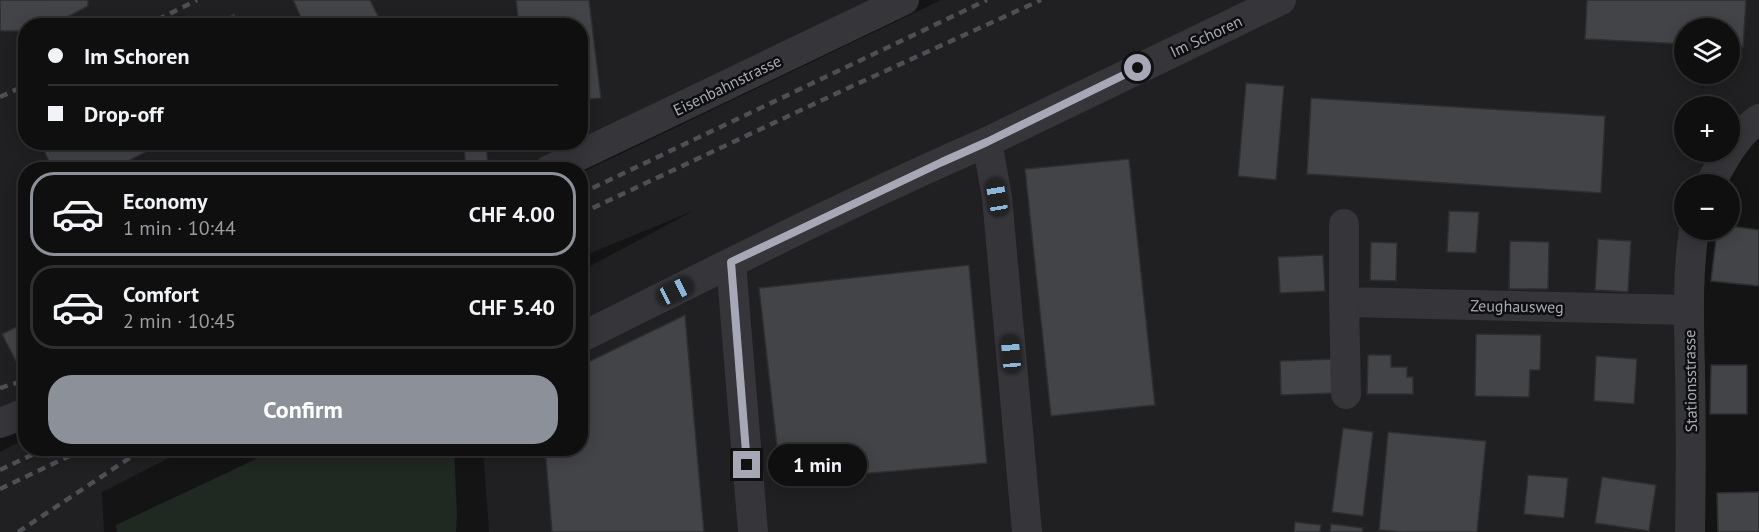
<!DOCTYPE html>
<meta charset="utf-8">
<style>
:root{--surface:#0f0f10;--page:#1d1d1e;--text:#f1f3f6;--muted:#9b9c9f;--line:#2f2f30;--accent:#8c9099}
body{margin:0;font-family:"PT Sans",sans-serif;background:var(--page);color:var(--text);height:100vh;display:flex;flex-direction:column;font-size:22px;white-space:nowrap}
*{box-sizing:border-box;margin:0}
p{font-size:20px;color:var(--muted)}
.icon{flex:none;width:33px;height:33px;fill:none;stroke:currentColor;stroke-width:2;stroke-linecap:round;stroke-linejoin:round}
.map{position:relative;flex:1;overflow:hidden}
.drawer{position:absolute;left:18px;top:162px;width:570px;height:294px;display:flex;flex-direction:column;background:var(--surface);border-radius:24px;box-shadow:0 3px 15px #0003,0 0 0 2px var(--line)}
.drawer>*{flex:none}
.banner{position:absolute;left:18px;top:18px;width:570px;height:132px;border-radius:24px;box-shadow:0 3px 15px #0003,0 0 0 2px var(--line);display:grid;align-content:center;height:132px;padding:0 30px;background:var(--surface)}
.controls{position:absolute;left:1674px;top:18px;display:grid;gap:12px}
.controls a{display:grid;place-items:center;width:66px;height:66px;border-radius:50%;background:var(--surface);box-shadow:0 3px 15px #0003,0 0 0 2px var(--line);font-size:30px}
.end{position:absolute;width:27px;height:27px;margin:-14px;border:8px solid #a6a9b5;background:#111;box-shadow:0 0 0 3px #111}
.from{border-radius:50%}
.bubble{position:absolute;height:42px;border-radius:21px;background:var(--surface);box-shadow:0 3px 15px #0003,0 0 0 2px var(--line);font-size:20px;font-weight:700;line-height:42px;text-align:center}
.car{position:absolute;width:18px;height:36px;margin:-18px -9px;border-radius:8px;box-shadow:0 0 4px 2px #0007;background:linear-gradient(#222 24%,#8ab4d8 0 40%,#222 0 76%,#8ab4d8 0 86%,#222 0)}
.banner b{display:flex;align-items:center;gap:21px;height:57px;font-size:22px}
.banner b+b{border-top:2px solid var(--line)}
.banner i{width:15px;height:15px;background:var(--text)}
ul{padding:10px 0 0;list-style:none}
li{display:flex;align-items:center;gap:18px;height:84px;margin:0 12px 9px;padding:0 18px;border:3px solid var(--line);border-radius:24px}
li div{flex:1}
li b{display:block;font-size:22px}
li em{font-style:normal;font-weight:700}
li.on{border-color:var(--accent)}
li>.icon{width:54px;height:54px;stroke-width:1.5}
.cta{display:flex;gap:12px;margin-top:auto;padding:12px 30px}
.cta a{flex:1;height:69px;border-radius:24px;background:var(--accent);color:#fff;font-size:24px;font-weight:700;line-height:69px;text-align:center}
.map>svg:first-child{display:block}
.built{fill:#202022;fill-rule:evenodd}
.green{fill:#202822}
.building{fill:#434448;stroke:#2e2e31;stroke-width:1.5}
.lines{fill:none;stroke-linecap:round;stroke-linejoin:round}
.minor{stroke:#35353a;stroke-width:30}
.rail{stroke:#4e4f55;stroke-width:4.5;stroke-dasharray:8 6;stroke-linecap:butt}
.route{stroke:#a6a9b5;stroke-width:8}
.labels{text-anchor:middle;stroke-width:5;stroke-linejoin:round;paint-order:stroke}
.street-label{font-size:16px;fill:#a6a9b5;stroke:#0f0f10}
</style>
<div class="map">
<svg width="1759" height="532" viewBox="0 0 1759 532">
<rect width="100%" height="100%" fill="#141415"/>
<g class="built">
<path d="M 0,0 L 904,0 L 549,169 L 26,170 L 25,413 L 0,423 ZM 26,26 L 580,26 L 580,142 L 26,142 Z"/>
<path d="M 941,0 L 1759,0 L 1759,119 L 1710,184 L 1684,184 L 1690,532 L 489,532 L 483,449 L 580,448 L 581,271 L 693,211 L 581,257 L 581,173 ZM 1684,28 L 1730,28 L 1730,74 L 1684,74 ZM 1684,106 L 1730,106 L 1730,152 L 1684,152 Z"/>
<path d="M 25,439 L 26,448 L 187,449 L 102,492 L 104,532 L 0,532 L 0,452 Z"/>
</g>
<path class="green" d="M 277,449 L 454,449 L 457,515 L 456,532 L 117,532 L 116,525 Z"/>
<g class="building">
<path d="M 0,0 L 88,0 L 88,6 L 51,26 L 26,26 L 26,31 L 0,31 Z"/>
<path d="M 293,0 L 370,0 L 379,18 L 363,26 L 305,26 Z"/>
<path d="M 516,0 L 589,0 L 601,98 L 580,100 L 580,26 L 519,26 Z"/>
<path d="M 1587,0 L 1746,0 L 1743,47 L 1730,46 L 1730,28 L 1684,28 L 1684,44 L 1585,39 Z"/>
<path d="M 234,14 L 239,26 L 210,26 Z"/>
<path d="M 1246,83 L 1284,86 L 1276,180 L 1238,176 Z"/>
<path d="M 1311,98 L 1605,116 L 1601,193 L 1307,174 Z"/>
<path d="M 40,142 L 165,142 L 111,170 L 53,170 Z"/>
<path d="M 463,142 L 486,142 L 488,165 L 466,167 Z"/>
<path d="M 1129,159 L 1155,405 L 1051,416 L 1025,169 Z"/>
<path d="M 1449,211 L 1479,212 L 1476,253 L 1447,252 Z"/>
<path d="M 1730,226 L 1759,230 L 1759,286 L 1711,281 L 1717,230 L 1730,230 Z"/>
<path d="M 1598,239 L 1631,241 L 1628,292 L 1595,290 Z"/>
<path d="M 1510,241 L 1549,242 L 1548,289 L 1509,289 Z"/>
<path d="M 1371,242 L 1397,243 L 1396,281 L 1370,280 Z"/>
<path d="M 1323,255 L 1325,291 L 1280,293 L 1278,257 Z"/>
<path d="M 969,265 L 987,463 L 781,481 L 759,288 Z"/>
<path d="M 685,315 L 704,532 L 552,532 L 545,448 L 580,448 L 580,366 Z"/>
<path d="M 26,322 L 26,368 L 21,371 L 2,334 Z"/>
<path d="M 1476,334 L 1541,335 L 1540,370 L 1530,370 L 1529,397 L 1475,396 Z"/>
<path d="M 1368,355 L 1391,355 L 1391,367 L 1407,367 L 1407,377 L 1413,377 L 1413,394 L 1367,394 Z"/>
<path d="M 1596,356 L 1637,359 L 1634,404 L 1594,401 Z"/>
<path d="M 1336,359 L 1337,393 L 1281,395 L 1280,361 Z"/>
<path d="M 1711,365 L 1747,365 L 1747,414 L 1710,414 Z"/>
<path d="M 1343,428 L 1373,432 L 1363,516 L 1332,512 Z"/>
<path d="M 1388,432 L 1486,441 L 1477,532 L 1402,532 L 1379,530 Z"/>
<path d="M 1528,475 L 1568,478 L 1564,518 L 1524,514 Z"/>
<path d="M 1602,477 L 1656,485 L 1649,531 L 1595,523 Z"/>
<path d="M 1759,492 L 1759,532 L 1718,532 L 1717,493 Z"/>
<path d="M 1295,522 L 1321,525 L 1320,532 L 1294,532 Z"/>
<path d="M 1331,524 L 1363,528 L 1362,532 L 1330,532 Z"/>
</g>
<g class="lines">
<g class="minor">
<path d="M 987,142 L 997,197 L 1027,532"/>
<path d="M 549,170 L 904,0"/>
<path d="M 1710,184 C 1723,161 1736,134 1759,119"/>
<path d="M 1344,224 L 1344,302 L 1689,310"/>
<path d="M 731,263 L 753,532"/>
<path d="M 1344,302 L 1346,394"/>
<path d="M 580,338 C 715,271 849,202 987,142 L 1281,0"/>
<path d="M 0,423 L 26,413"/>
<path d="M 1690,532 C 1691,478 1691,425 1690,371 C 1689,324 1687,276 1694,230"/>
</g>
<g class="rail">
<path d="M 145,26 L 197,0"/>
<path d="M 0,97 L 26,85"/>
<path d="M 580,194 L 987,0"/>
<path d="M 580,214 L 848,88 L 1041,0"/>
<path d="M 0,388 L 26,380"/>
<path d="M 0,470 L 46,448"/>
<path d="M 0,489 L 86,448"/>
<path d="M 18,532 L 128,459 L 147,448"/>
</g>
</g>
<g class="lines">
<path class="route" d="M 747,465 L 731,262 L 942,162 L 987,142 L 1138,68"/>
</g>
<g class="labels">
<g class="street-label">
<text transform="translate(1206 36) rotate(-25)" y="6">Im Schoren</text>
<text transform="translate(727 85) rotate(-26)" y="6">Eisenbahnstrasse</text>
<text transform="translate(1517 306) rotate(1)" y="6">Zeughausweg</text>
<text transform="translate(1690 381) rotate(-91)" y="6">Stationsstrasse</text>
</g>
</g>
</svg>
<div class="controls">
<a><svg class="icon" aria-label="layers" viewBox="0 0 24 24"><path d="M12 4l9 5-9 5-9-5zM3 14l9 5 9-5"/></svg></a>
<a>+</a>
<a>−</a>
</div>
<i class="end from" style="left:1138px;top:68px"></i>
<i class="end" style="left:747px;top:465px"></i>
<div class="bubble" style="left:768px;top:444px;width:99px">1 min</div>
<i class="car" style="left:997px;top:197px;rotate:350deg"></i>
<i class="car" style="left:675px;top:291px;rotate:63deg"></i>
<i class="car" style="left:1011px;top:354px;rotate:355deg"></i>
<div class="banner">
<b><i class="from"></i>Im Schoren</b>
<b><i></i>Drop-off</b>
</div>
<section class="drawer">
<ul>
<li class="on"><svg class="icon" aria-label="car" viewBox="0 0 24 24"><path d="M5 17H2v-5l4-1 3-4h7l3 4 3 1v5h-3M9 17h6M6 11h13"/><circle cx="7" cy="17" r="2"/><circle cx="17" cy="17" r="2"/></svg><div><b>Economy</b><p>1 min · 10:44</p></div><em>CHF 4.00</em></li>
<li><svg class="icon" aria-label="car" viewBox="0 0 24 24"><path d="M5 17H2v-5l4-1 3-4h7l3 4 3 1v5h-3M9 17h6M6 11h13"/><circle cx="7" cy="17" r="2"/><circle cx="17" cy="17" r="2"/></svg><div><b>Comfort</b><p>2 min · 10:45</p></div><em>CHF 5.40</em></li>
</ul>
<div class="cta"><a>Confirm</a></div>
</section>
</div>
